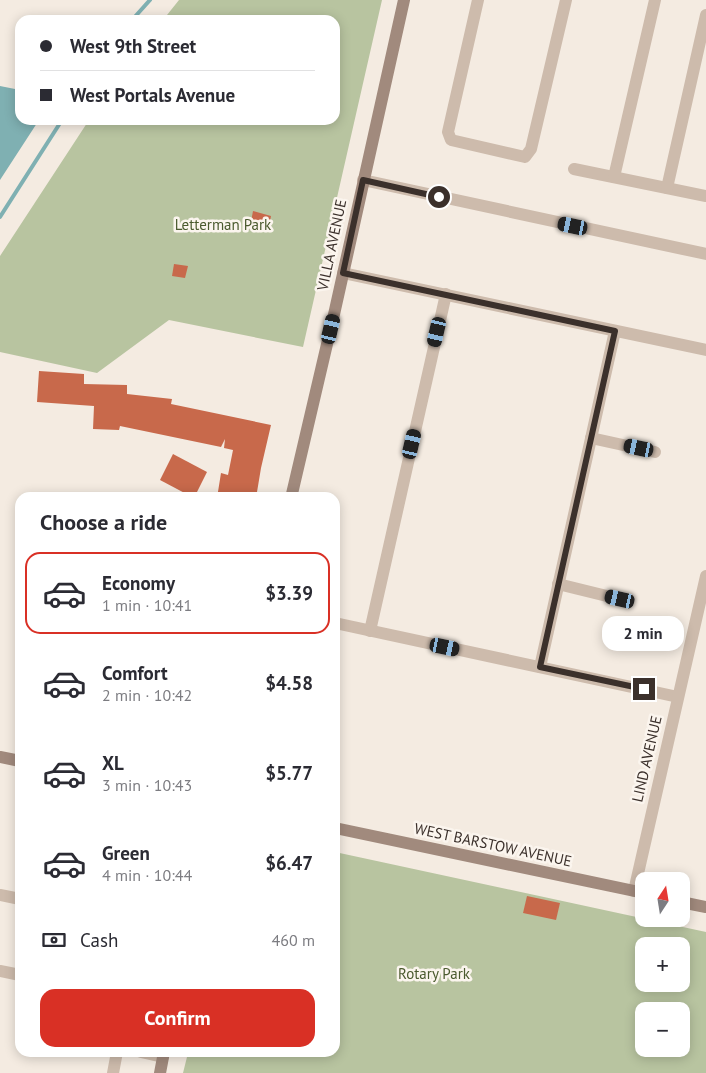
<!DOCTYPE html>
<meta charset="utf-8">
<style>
:root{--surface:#fff;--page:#f2f2f3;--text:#2b2b33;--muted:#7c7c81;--line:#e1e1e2;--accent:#d93025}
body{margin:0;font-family:"PT Sans",sans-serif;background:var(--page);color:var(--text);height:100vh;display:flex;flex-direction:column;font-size:19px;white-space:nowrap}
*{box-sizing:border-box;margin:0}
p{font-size:16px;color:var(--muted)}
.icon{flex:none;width:28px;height:28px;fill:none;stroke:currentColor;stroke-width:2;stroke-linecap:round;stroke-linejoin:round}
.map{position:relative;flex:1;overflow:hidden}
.drawer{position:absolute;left:15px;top:492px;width:325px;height:565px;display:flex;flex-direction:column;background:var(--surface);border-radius:15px;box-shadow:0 2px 12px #0003}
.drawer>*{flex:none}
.guide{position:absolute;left:15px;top:15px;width:325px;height:110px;border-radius:15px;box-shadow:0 2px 12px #0003;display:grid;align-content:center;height:110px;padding:0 25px;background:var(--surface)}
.needle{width:32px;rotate:12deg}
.tools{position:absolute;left:635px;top:872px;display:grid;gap:10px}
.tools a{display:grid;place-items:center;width:55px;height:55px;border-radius:10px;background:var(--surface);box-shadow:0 2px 12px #0003;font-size:25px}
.end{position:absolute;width:22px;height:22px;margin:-11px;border:6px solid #3b302b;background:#fff;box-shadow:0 0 0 2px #fff}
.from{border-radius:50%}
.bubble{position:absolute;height:35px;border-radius:15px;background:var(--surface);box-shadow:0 2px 12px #0003;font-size:16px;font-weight:800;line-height:35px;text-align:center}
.car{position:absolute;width:15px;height:30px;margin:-15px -8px;border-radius:6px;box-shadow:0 0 4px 1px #0007;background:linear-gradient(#222 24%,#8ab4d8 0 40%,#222 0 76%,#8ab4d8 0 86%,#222 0)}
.guide b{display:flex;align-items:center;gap:18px;height:48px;font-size:19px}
.guide b+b{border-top:1px solid var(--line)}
.guide i{width:12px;height:12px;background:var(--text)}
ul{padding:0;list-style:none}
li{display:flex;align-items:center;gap:15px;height:82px;margin:0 10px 8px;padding:0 15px;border:2px solid transparent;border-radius:15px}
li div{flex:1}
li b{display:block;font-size:19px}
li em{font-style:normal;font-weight:800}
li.current{border-color:var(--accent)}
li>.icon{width:45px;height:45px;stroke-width:1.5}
h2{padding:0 25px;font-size:22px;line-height:60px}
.pay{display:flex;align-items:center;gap:12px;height:55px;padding:0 25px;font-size:19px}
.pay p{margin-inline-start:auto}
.action{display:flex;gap:10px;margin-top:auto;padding:10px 25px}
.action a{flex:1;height:58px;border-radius:15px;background:var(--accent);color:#fff;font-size:20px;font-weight:800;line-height:58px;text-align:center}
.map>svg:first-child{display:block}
.green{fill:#b8c4a0;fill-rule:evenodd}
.water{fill:#7fb0b2}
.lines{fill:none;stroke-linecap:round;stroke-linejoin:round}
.stream{stroke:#7fb0b2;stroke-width:4}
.building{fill:#c8694b}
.minor{stroke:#cdbbac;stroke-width:12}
.secondary{stroke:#a18a7d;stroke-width:12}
.route{stroke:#3b302b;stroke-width:6}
.labels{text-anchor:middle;stroke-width:5;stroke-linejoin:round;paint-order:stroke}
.park-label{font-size:15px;fill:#4a5a2e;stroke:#fbf5ee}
.street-label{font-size:15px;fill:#3b302b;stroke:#fbf5ee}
</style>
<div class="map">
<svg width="706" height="1073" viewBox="0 0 706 1073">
<rect width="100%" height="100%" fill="#f4ebe1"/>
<g class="green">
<path d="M 179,0 L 382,0 L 303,347 L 169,320 L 97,373 L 0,352 L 0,256 L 89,120 L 335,120 L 335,20 L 163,20 Z"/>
<path d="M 335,852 L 706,932 L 706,1073 L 183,1073 L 188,1053 L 335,1052 ZM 644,946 L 681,946 L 681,984 L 644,984 ZM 644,1011 L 681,1011 L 681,1049 L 644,1049 Z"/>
</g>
<path class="water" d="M 0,86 L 20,90 L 20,120 L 39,120 L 0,180 Z"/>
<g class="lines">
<g class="stream">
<path d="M 132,20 L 150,0"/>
<path d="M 0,217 L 62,120"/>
</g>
</g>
<g class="building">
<path d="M 253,211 L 271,216 L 268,231 L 250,227 Z"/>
<path d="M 174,264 L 188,266 L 185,278 L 172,276 Z"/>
<path d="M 39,371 L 84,374 L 84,384 L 127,385 L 127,394 L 172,399 L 171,404 L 271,425 L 261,468 L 256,498 L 217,498 L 221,473 L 228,475 L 233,450 L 224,448 L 225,439 L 221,447 L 120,426 L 119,430 L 93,429 L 94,406 L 37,402 Z"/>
<path d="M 173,454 L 207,472 L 194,498 L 160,480 Z"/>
<path d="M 527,896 L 560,903 L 556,920 L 523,913 Z"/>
</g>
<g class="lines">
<g class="minor">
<path d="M 478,0 L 448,132 L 451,140 L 525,157 L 531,149 L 566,0"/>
<path d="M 574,169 L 706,196"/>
<path d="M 614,177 L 655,0"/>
<path d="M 363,180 L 706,254"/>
<path d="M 667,188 L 706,15"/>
<path d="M 343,273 L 706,350"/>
<path d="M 591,438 L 655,452"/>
<path d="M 558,584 L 619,599"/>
<path d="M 335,623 L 678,697"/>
<path d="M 370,631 L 446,294"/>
<path d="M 540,667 L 615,331"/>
<path d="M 634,891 L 706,576"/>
<path d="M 0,895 L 20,899"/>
<path d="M 0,971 L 20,975"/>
<path d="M 141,1052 L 163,1057"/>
<path d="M 113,1073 L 117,1052"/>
</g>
<g class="secondary">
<path d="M 291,498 L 335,310 L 404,0"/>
<path d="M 0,757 L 20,761"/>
<path d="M 335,828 L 644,893"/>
<path d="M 681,902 L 706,907"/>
<path d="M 160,1073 L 164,1052"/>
</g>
</g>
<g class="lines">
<path class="route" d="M 439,197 L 363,180 L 343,273 L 615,331 L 540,667 L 644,689"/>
</g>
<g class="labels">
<g class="park-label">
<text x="223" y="230">Letterman Park</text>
<text x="434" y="979">Rotary Park</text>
</g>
<g class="street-label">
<text transform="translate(332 245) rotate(-78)" y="5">VILLA AVENUE</text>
<text transform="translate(647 759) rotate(-77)" y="5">LIND AVENUE</text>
<text transform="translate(493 845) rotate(12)" y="5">WEST BARSTOW AVENUE</text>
</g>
</g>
</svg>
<div class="tools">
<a><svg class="needle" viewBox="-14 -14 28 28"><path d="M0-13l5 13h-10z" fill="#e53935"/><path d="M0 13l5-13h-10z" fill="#7c7c81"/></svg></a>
<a>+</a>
<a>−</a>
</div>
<i class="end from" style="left:439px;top:197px"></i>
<i class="end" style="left:644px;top:689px"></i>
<div class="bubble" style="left:602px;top:616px;width:82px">2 min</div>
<i class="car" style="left:573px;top:226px;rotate:282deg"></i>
<i class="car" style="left:331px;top:329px;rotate:13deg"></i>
<i class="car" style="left:437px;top:332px;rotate:193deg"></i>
<i class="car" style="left:412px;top:444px;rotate:13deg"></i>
<i class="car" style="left:639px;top:448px;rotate:282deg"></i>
<i class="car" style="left:620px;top:599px;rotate:283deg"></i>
<i class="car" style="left:445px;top:647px;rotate:102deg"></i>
<div class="guide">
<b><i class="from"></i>West 9th Street</b>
<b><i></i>West Portals Avenue</b>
</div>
<section class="drawer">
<h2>Choose a ride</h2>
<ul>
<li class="current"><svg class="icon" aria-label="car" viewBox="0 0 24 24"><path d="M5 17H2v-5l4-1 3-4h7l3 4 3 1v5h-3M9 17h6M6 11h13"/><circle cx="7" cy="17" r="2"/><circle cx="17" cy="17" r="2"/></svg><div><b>Economy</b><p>1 min · 10:41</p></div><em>$3.39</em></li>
<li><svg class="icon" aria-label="car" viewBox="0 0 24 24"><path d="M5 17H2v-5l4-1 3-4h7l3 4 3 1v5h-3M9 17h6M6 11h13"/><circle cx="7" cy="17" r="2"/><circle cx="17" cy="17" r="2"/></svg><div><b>Comfort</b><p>2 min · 10:42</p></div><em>$4.58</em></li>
<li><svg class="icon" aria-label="car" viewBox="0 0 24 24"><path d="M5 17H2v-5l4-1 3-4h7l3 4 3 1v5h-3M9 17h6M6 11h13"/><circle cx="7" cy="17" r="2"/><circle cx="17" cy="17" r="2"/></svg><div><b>XL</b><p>3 min · 10:43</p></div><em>$5.77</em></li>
<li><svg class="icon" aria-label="car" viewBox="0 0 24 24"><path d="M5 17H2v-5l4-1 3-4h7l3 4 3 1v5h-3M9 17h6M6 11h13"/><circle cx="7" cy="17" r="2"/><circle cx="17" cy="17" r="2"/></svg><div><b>Green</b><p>4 min · 10:44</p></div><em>$6.47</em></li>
</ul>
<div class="pay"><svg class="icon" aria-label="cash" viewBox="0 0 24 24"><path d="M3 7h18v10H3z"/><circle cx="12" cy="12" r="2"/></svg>Cash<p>460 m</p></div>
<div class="action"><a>Confirm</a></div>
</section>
</div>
